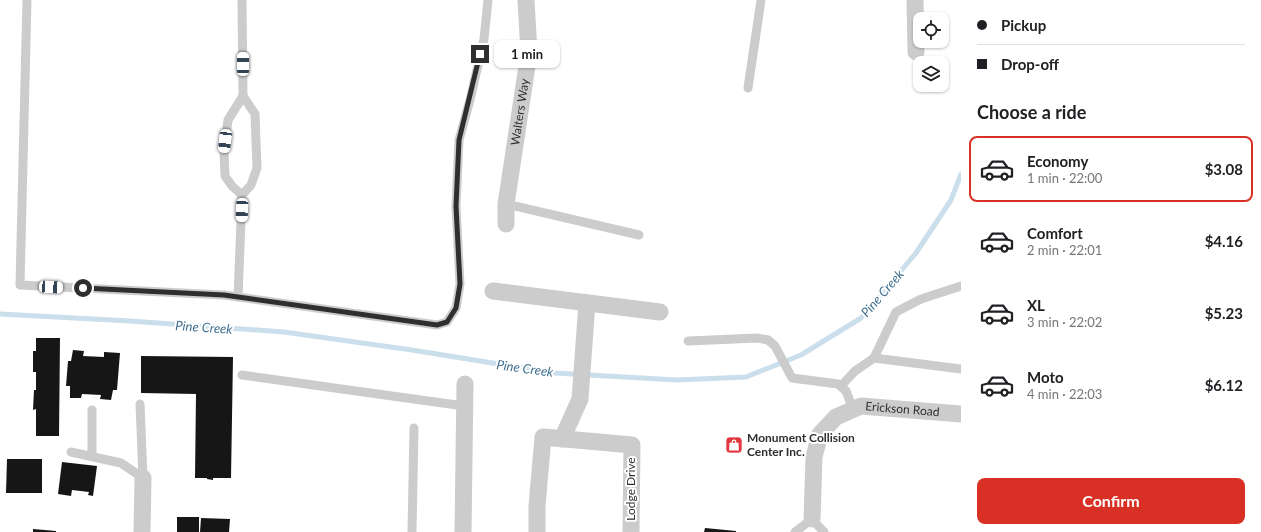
<!DOCTYPE html>
<meta charset="utf-8">
<style>
:root{--surface:#fff;--page:#f6f6f6;--text:#202124;--muted:#757577;--line:#e0e0e0;--accent:#d93025}
body{margin:0;font-family:Lato,sans-serif;background:var(--page);color:var(--text);height:100vh;display:flex;flex-direction:column;font-size:15px;white-space:nowrap}
*{box-sizing:border-box;margin:0}
p{font-size:13px;color:var(--muted)}
.icon{flex:none;width:22px;height:22px;fill:none;stroke:currentColor;stroke-width:2;stroke-linecap:round;stroke-linejoin:round}
.map{position:relative;flex:1;overflow:hidden}
.drawer{display:flex;flex-direction:column;background:var(--surface);width:300px}
.drawer>*{flex:none}
.banner{display:grid;align-content:center;height:88px;padding:0 16px;background:var(--surface)}
.buttons{position:absolute;left:913px;top:12px;display:grid;gap:8px}
.buttons a{display:grid;place-items:center;width:36px;height:36px;border-radius:8px;background:var(--surface);box-shadow:0 1px 3px #0004;font-size:20px}
.end{position:absolute;width:18px;height:18px;margin:-9px;border:5px solid #2f2f2f;background:#fff;box-shadow:0 0 0 2px #fff}
.from{border-radius:50%}
.bubble{position:absolute;height:28px;border-radius:8px;background:var(--surface);box-shadow:0 1px 3px #0004;font-size:13px;font-weight:700;line-height:28px;text-align:center}
.car{position:absolute;width:12px;height:24px;margin:-12px -6px;border-radius:5px;box-shadow:0 0 3px 1px #0007;background:linear-gradient(#fff 24%,#345 0 40%,#fff 0 76%,#345 0 86%,#fff 0)}
.banner b{display:flex;align-items:center;gap:14px;height:38px;font-size:15px}
.banner b+b{border-top:1px solid var(--line)}
.banner i{width:10px;height:10px;background:var(--text)}
ul{padding:0;list-style:none}
li{display:flex;align-items:center;gap:12px;height:66px;margin:0 8px 6px;padding:0 8px;border:2px solid transparent;border-radius:8px}
li div{flex:1}
li b{display:block;font-size:15px}
li em{font-style:normal;font-weight:700}
li.on{border-color:var(--accent)}
li>.icon{width:36px;height:36px;stroke-width:1.5}
h2{padding:0 16px;font-size:18px;line-height:48px}
.button{display:flex;gap:8px;margin-top:auto;padding:8px 16px}
.button a{flex:1;height:46px;border-radius:8px;background:var(--accent);color:#fff;font-size:16px;font-weight:700;line-height:46px;text-align:center}
main{display:flex;flex:1;min-height:0}
.map>svg:first-child{display:block}
.lines{fill:none;stroke-linecap:round;stroke-linejoin:round}
.stream{stroke:#cadeeb;stroke-width:5}
.building{fill:#161616}
.lane{stroke:#ccc;stroke-width:9}
.street{stroke:#ccc;stroke-width:17}
.route{stroke:#2f2f2f;stroke-width:5}
.labels{text-anchor:middle;stroke-width:4;stroke-linejoin:round;paint-order:stroke}
.street-label{font-size:12px;fill:#2f2f2f;stroke:#fff}
.poi-label{font-size:12px;font-weight:bold;fill:#2f2f2f;stroke:#fff;text-anchor:start}
.water-label{font-size:13px;font-style:italic;fill:#3f6f8f;stroke:#fff}
</style>
<main>
<div class="map">
<svg width="961" height="532" viewBox="0 0 961 532">
<rect width="100%" height="100%" fill="#fff"/>
<g class="lines">
<path class="stream" d="M 0,314 L 130,321 L 284,332 L 412,350 L 554,373 L 677,380 L 746,377 L 801,355 L 861,318 L 916,253 L 951,200 L 961,174"/>
</g>
<g class="building">
<path d="M 36,338 L 60,338 L 59,436 L 36,436 L 36,409 L 33,410 L 34,390 L 36,390 L 36,372 L 33,372 L 33,351 L 36,351 Z"/>
<path d="M 73,350 L 84,351 L 83,356 L 104,357 L 104,352 L 120,353 L 117,390 L 113,390 L 111,400 L 100,399 L 101,395 L 82,394 L 81,398 L 70,398 L 70,386 L 66,386 L 68,361 L 71,361 Z"/>
<path d="M 141,356 L 233,357 L 231,478 L 213,478 L 213,480 L 207,479 L 207,478 L 195,478 L 196,394 L 141,393 Z"/>
<path d="M 7,459 L 42,459 L 42,493 L 6,493 Z"/>
<path d="M 62,462 L 97,466 L 93,496 L 88,495 L 89,492 L 72,490 L 71,496 L 58,494 Z"/>
<rect x="177" y="517" width="22" height="15"/>
<path d="M 201,518 L 230,519 L 229,532 L 200,532 Z"/>
<path d="M 705,528 L 736,531 L 736,532 L 704,532 Z"/>
<path d="M 33,529 L 56,531 L 56,532 L 33,532 Z"/>
</g>
<g class="lines">
<g class="lane">
<path d="M 27,0 L 20,285 L 224,295 L 437,325 L 447,322 L 456,308 L 460,284 L 456,206 L 459,140 L 470,100 L 484,39 L 488,0"/>
<path d="M 242,0 L 243,96"/>
<path d="M 748,88 L 761,0"/>
<path d="M 506,204 L 639,235"/>
<path d="M 238,297 L 242,195 L 251,185 L 257,168 L 255,114 L 243,96 L 228,120 L 224,152 L 225,176 L 232,186 L 242,195"/>
<path d="M 688,341 L 757,338 L 768,340 L 775,346 L 792,378 L 838,384 L 846,391 L 853,409"/>
<path d="M 874,358 L 896,312 L 921,299 L 961,286"/>
<path d="M 242,375 L 464,406"/>
<path d="M 841,386 L 855,371 L 874,358 L 961,369"/>
<path d="M 140,404 L 143,478"/>
<path d="M 92,410 L 92,456"/>
<path d="M 71,452 L 121,463 L 143,478"/>
<path d="M 412,532 L 414,428"/>
<path d="M 795,532 L 812,519 L 824,532"/>
</g>
<g class="street">
<path d="M 915,0 L 916,52"/>
<path id="s1" d="M 506,224 L 506,204 L 529,53 L 526,0"/>
<path d="M 493,291 L 660,312"/>
<path d="M 562,439 L 580,399 L 587,303"/>
<path id="s2" d="M 812,519 L 814,457 L 820,434 L 836,417 L 861,406 L 961,414"/>
<path d="M 142,532 L 143,478"/>
<path d="M 463,532 L 465,384"/>
<path d="M 537,532 L 537,506 L 543,437 L 632,445 L 631,532"/>
</g>
</g>
<g class="lines">
<path class="route" d="M 83,288 L 224,295 L 437,325 L 447,322 L 456,308 L 460,284 L 456,206 L 459,140 L 480,54"/>
</g>
<defs>
<g id="shop-square" transform="scale(0.9)"><rect x="-9" y="-9" width="18" height="18" rx="4" fill="#e13640" stroke="#fff"/><path d="M-5-2.5h2.3a2.7 3.5 0 0 1 5.4 0H5L5.5 6h-11ZM-1.5-2.5h3a1.5 2.3 0 0 0-3 0Z" fill="#fff"/></g>
</defs>
<g fill-rule="evenodd">
<use href="#shop-square" x="734" y="445"/>
</g>
<g class="labels">
<g class="street-label">
<text dy="4" stroke="none"><textPath href="#s1" startOffset="113">Walters Way</textPath></text>
<text dy="4" stroke="none"><textPath href="#s2" startOffset="178">Erickson Road</textPath></text>
<text transform="translate(631 489) rotate(-90)" y="4">Lodge Drive</text>
</g>
<g class="poi-label">
<text x="747" y="442">Monument Collision<tspan x="747" dy="14">Center Inc.</tspan></text>
</g>
<g class="water-label">
<text transform="translate(882 293) rotate(-49)" y="5">Pine Creek</text>
<text transform="translate(204 327) rotate(4)" y="5">Pine Creek</text>
<text transform="translate(525 368) rotate(8)" y="5">Pine Creek</text>
</g>
</g>
</svg>
<div class="buttons">
<a><svg class="icon" aria-label="locate" viewBox="0 0 24 24"><circle cx="12" cy="12" r="6"/><path d="M12 2v4M12 18v4M2 12h4M18 12h4"/></svg></a>
<a><svg class="icon" aria-label="layers" viewBox="0 0 24 24"><path d="M12 4l9 5-9 5-9-5zM3 14l9 5 9-5"/></svg></a>
</div>
<i class="end from" style="left:83px;top:288px"></i>
<i class="end" style="left:480px;top:54px"></i>
<div class="bubble" style="left:494px;top:40px;width:66px">1 min</div>
<i class="car" style="left:243px;top:64px;rotate:0deg"></i>
<i class="car" style="left:225px;top:141px;rotate:187deg"></i>
<i class="car" style="left:242px;top:210px;rotate:182deg"></i>
<i class="car" style="left:51px;top:287px;rotate:93deg"></i>
</div>
<section class="drawer">
<div class="banner">
<b><i class="from"></i>Pickup</b>
<b><i></i>Drop-off</b>
</div>
<h2>Choose a ride</h2>
<ul>
<li class="on"><svg class="icon" aria-label="car" viewBox="0 0 24 24"><path d="M5 17H2v-5l4-1 3-4h7l3 4 3 1v5h-3M9 17h6M6 11h13"/><circle cx="7" cy="17" r="2"/><circle cx="17" cy="17" r="2"/></svg><div><b>Economy</b><p>1 min · 22:00</p></div><em>$3.08</em></li>
<li><svg class="icon" aria-label="car" viewBox="0 0 24 24"><path d="M5 17H2v-5l4-1 3-4h7l3 4 3 1v5h-3M9 17h6M6 11h13"/><circle cx="7" cy="17" r="2"/><circle cx="17" cy="17" r="2"/></svg><div><b>Comfort</b><p>2 min · 22:01</p></div><em>$4.16</em></li>
<li><svg class="icon" aria-label="car" viewBox="0 0 24 24"><path d="M5 17H2v-5l4-1 3-4h7l3 4 3 1v5h-3M9 17h6M6 11h13"/><circle cx="7" cy="17" r="2"/><circle cx="17" cy="17" r="2"/></svg><div><b>XL</b><p>3 min · 22:02</p></div><em>$5.23</em></li>
<li><svg class="icon" aria-label="car" viewBox="0 0 24 24"><path d="M5 17H2v-5l4-1 3-4h7l3 4 3 1v5h-3M9 17h6M6 11h13"/><circle cx="7" cy="17" r="2"/><circle cx="17" cy="17" r="2"/></svg><div><b>Moto</b><p>4 min · 22:03</p></div><em>$6.12</em></li>
</ul>
<div class="button"><a>Confirm</a></div>
</section>
</main>
